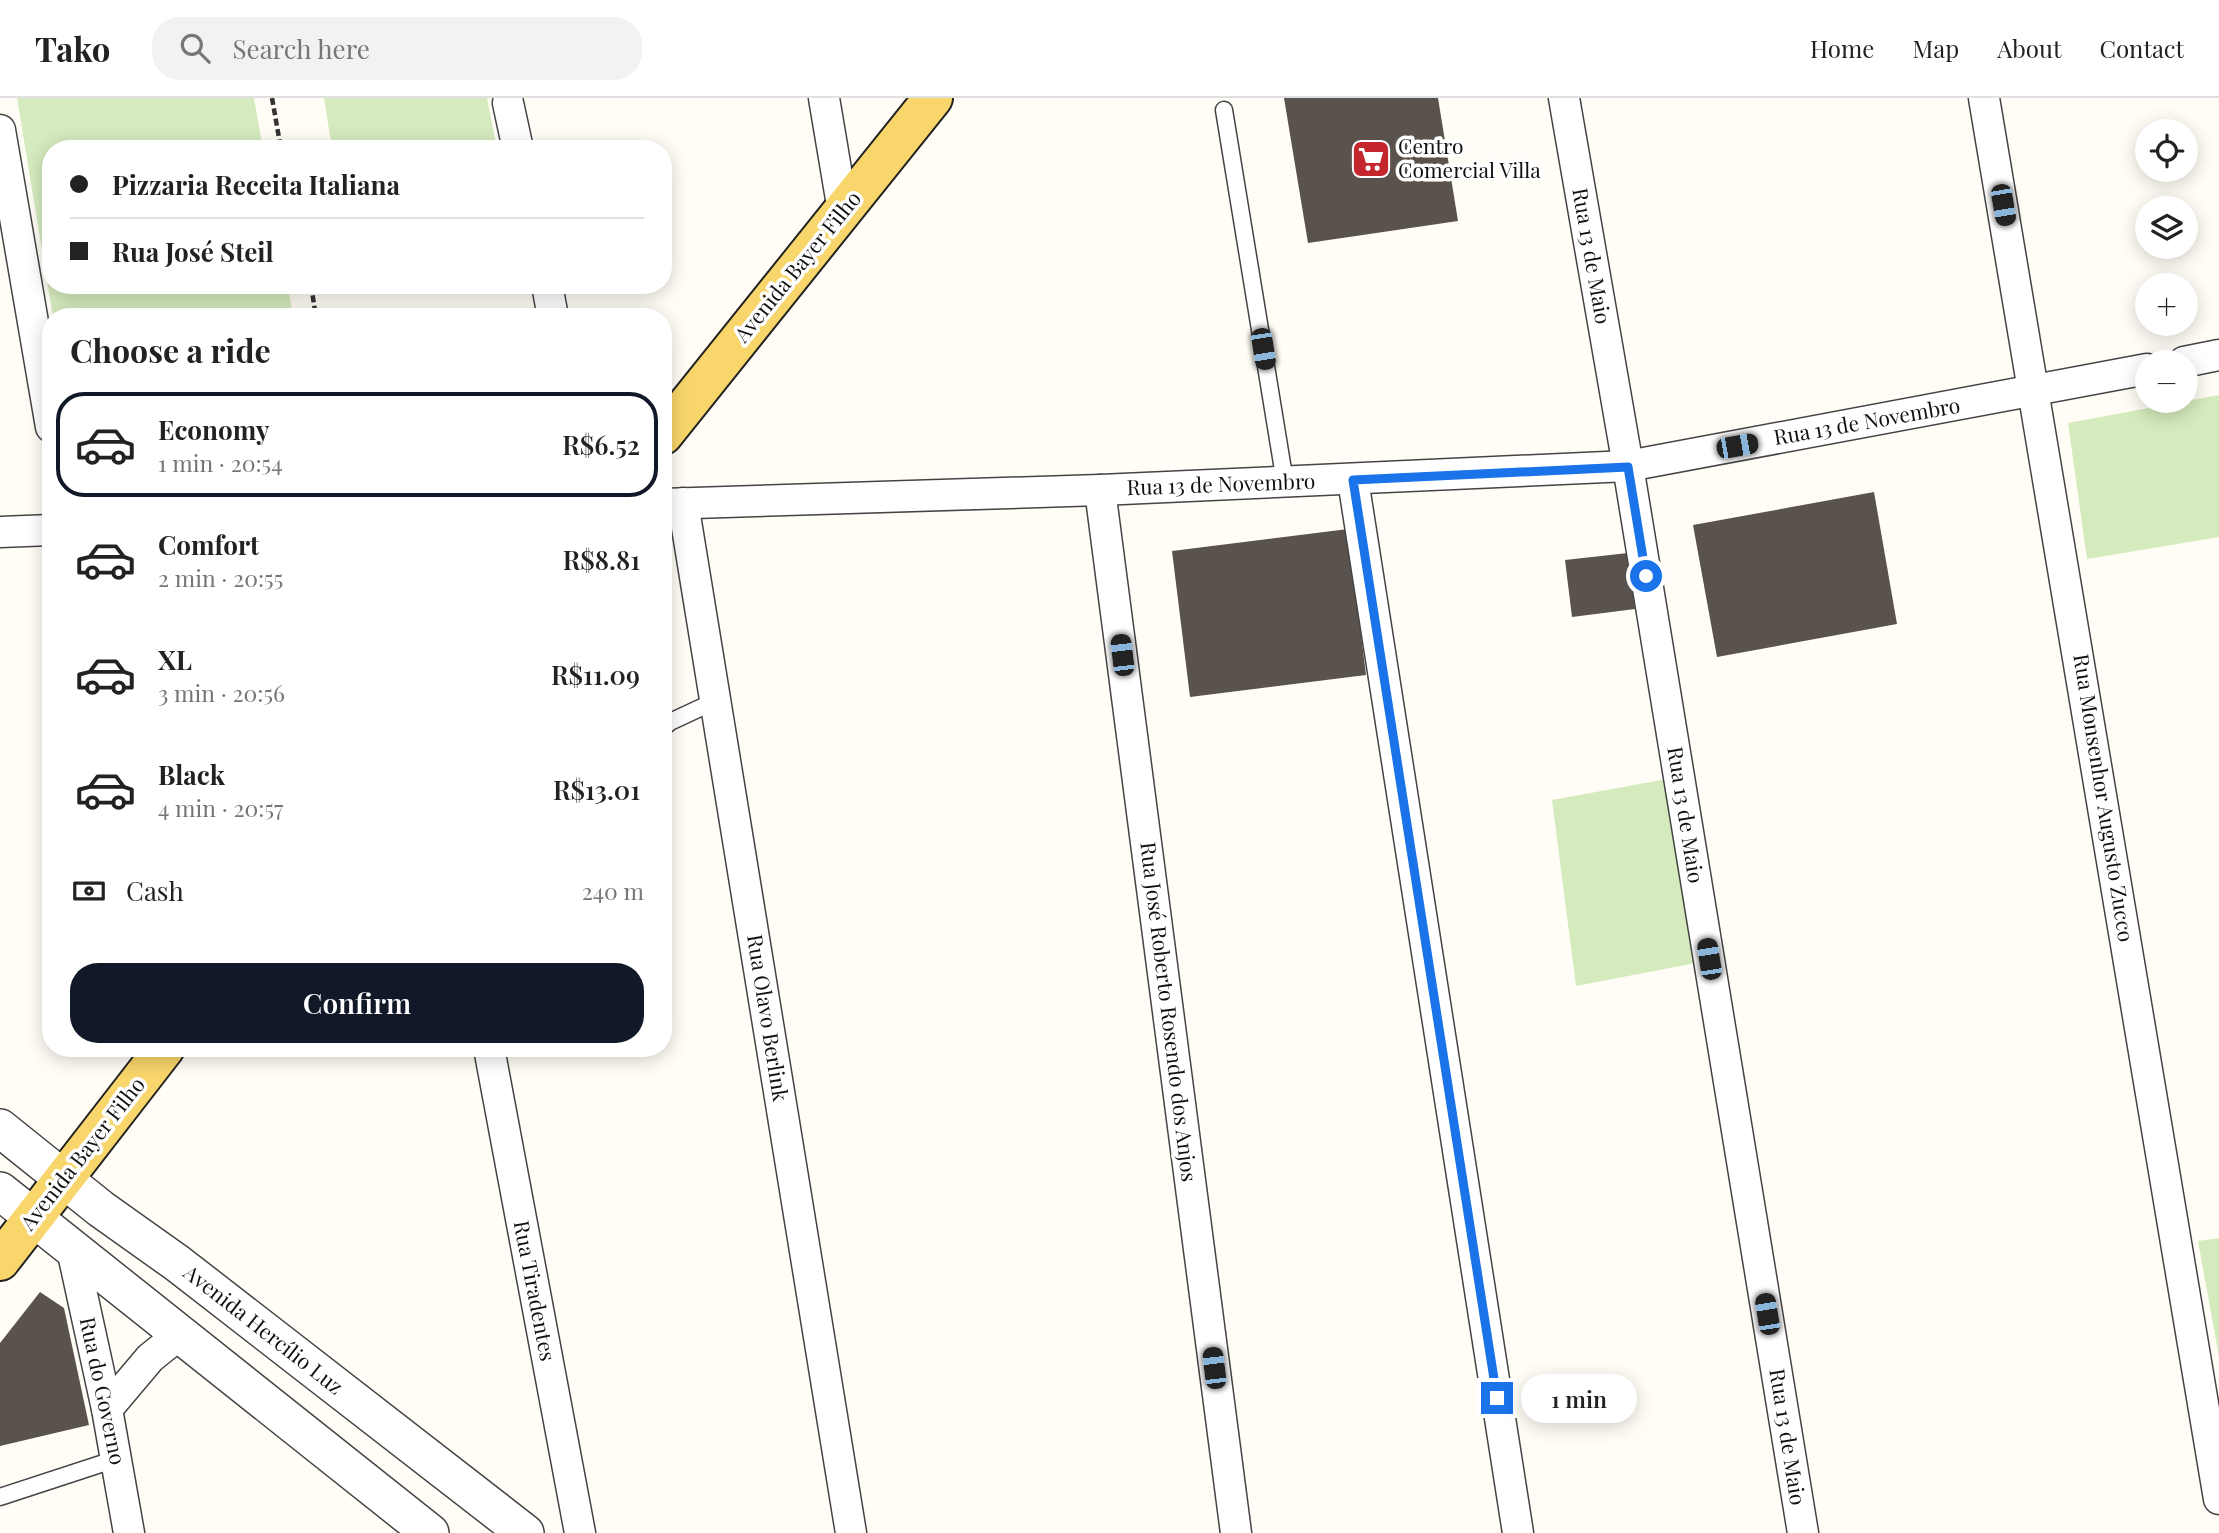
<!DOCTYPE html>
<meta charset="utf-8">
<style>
:root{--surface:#fff;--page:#f2f2f2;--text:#222;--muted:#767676;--line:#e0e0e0;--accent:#111827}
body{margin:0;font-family:"Playfair Display",serif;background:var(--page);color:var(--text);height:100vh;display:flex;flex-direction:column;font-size:26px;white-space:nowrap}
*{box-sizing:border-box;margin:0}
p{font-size:23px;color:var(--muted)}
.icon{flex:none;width:38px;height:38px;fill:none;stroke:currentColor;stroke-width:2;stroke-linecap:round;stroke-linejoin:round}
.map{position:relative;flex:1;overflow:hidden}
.sheet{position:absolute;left:42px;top:210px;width:630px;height:749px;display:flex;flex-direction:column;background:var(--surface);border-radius:28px;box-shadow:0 4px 18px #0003}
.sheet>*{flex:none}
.hud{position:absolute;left:42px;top:42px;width:630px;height:154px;border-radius:28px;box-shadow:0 4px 18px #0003;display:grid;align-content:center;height:154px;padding:0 28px;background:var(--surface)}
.tools{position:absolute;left:2135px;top:21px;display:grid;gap:14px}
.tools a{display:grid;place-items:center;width:63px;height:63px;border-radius:50%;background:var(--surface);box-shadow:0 4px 18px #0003;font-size:35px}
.end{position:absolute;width:32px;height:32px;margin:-16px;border:9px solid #1a73e8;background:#fff;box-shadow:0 0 0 4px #fff}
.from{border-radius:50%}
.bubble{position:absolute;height:49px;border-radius:24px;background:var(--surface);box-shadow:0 4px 18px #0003;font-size:23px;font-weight:600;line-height:49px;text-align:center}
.car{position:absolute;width:21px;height:42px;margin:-21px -10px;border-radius:9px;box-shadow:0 0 5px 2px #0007;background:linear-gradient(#222 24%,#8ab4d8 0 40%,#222 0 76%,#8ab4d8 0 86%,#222 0)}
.hud b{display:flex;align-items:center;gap:24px;height:66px;font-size:26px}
.hud b+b{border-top:2px solid var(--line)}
.hud i{width:18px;height:18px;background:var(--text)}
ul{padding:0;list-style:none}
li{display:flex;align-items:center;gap:21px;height:105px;margin:0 14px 10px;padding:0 14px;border:4px solid transparent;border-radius:28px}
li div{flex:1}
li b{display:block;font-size:26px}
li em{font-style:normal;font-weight:600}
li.on{border-color:var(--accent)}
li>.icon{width:63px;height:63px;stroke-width:1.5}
h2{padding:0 28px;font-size:32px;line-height:84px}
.pay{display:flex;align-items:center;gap:18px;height:77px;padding:0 28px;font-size:26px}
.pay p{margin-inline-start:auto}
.button{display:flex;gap:14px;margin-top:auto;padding:14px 28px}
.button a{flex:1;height:80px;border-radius:28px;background:var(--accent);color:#fff;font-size:28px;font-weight:600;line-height:80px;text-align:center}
header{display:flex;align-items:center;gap:42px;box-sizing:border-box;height:98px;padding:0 35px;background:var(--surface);border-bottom:2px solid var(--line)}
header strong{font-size:33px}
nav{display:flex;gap:38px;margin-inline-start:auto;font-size:24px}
.search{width:490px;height:63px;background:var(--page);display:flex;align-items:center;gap:18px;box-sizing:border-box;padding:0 24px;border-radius:28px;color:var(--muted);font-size:26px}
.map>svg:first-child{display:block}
.green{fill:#d5ebbd}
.building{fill:#5a524d}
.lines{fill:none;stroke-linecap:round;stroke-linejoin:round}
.service-casing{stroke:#444;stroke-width:19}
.minor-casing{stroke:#444;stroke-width:33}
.tertiary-casing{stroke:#444;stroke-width:40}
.primary-casing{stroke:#222;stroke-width:42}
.path{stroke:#333;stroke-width:4.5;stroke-dasharray:7 3.5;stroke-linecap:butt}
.service{stroke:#fff;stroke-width:16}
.minor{stroke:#fff;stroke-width:30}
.tertiary{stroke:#fff;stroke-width:37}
.primary{stroke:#f9d66b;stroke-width:38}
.route{stroke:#1a73e8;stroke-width:9}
.labels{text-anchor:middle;stroke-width:7;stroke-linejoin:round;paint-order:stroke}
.poi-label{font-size:21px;fill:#111;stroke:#fff;text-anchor:start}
.street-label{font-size:21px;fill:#111;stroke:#fff}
</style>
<header>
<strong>Tako</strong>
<div class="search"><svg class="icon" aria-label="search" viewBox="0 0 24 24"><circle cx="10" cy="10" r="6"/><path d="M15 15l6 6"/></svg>Search here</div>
<nav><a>Home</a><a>Map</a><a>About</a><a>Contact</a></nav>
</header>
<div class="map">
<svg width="2219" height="1435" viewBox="0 0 2219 1435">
<rect width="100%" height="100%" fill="#fffdf5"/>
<g class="green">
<path d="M 17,0 L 254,0 L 263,51 L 51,51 L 51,187 L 288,187 L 293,219 L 53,219 Z"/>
<path d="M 324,0 L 487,0 L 497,51 L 332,51 Z"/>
<path d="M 2219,297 L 2219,439 L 2087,461 L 2068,325 Z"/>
<path d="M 1667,681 L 1696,865 L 1576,888 L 1552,702 Z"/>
<path d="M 2219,1140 L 2219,1259 L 2198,1143 Z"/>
</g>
<g class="building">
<path d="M 1284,0 L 1438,0 L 1458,123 L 1308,145 Z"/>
<path d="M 1874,394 L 1897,526 L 1717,559 L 1693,427 Z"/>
<path d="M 1348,431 L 1366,577 L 1190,599 L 1172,453 Z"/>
<path d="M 1628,455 L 1635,511 L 1572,519 L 1565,462 Z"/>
<path d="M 40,1194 L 64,1210 L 89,1327 L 0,1348 L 0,1245 Z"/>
</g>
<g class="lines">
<g class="service-casing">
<g id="service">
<path d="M 1224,12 L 1285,384"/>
<path d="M 663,630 L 670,624 L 715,603"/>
<path d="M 0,1399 L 116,1361"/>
</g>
</g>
<g class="minor-casing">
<g id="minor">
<path d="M 824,0 L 843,113"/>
<path d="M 1564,0 L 1628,368 L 1803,1435"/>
<path d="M 1984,0 L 2219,1401"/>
<path d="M 508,5 L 518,51"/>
<path d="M 0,32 L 51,329"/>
<path d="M 547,187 L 553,219"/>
<path d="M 2184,264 L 2219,257"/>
<path d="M 1353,382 L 1518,1435"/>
<path d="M 1100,392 L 1236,1435"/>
<path d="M 683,405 L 851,1435"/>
<path d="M 663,406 L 1100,392 L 1628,368 L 2147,271"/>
<path d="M 0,434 L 51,432"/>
<path d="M 489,950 L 580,1435"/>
<path d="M 72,1151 L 107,1311 L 129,1435"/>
<path d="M 107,1311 L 150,1260 L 181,1235"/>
</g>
</g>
<g class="tertiary-casing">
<g id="tertiary">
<path d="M 0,1030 L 101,1111 L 177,1165 L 525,1435"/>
<path d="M 0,1093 L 430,1435"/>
</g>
</g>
<g class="primary-casing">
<g id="primary">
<path d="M 663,337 L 933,0"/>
<path d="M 0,1163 L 165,950"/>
</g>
</g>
<g class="path">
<path d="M 272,0 L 281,51"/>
<path d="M 311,187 L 316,219"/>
</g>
<use href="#service" class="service"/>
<use href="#minor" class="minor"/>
<use href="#tertiary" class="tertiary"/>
<use href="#primary" class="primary"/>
</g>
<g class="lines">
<path class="route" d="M 1497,1300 L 1353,382 L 1628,369 L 1646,478"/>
</g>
<defs>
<g id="supermarket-square" transform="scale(2.0125)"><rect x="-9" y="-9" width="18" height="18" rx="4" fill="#c4262e" stroke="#fff"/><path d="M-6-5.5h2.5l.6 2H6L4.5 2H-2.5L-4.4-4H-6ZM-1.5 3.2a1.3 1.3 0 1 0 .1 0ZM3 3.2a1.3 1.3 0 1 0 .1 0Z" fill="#fff"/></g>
</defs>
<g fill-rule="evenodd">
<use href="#supermarket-square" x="1371" y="61"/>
</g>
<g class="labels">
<g class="poi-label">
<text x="1398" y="56">Centro<tspan x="1398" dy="24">Comercial Villa</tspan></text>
</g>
<g class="street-label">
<text transform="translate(1591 158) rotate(80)" y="7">Rua 13 de Maio</text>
<text transform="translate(798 169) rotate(-51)" y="7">Avenida Bayer Filho</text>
<text transform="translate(1867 324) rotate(-10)" y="7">Rua 13 de Novembro</text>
<text transform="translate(1221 387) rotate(-2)" y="7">Rua 13 de Novembro</text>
<text transform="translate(2103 700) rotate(81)" y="7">Rua Monsenhor Augusto Zucco</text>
<text transform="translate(1685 717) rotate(81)" y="7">Rua 13 de Maio</text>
<text transform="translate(1168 914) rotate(83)" y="7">Rua José Roberto Rosendo dos Anjos</text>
<text transform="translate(767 920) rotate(81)" y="7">Rua Olavo Berlink</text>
<text transform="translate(83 1056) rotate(-52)" y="7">Avenida Bayer Filho</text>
<text transform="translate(534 1193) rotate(79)" y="7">Rua Tiradentes</text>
<text transform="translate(263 1232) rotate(38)" y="7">Avenida Hercílio Luz</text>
<text transform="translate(102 1293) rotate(78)" y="7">Rua do Governo</text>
<text transform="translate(1787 1339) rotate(81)" y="7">Rua 13 de Maio</text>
</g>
</g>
</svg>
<div class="tools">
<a><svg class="icon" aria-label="locate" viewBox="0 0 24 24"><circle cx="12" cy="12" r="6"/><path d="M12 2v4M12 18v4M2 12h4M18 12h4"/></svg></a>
<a><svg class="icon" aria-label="layers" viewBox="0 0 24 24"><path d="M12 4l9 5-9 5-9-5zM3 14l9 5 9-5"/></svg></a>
<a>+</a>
<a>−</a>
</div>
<i class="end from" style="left:1646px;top:478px"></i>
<i class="end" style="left:1497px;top:1300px"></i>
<div class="bubble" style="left:1521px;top:1276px;width:116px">1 min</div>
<i class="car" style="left:2003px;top:107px;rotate:170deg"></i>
<i class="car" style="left:1263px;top:251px;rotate:171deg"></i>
<i class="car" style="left:1737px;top:348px;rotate:80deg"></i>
<i class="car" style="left:1122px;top:557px;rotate:353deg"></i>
<i class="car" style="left:1709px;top:861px;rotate:351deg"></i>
<i class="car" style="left:1767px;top:1216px;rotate:351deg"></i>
<i class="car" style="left:1214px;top:1270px;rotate:353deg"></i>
<div class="hud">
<b><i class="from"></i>Pizzaria Receita Italiana</b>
<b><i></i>Rua José Steil</b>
</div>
<section class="sheet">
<h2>Choose a ride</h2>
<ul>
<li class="on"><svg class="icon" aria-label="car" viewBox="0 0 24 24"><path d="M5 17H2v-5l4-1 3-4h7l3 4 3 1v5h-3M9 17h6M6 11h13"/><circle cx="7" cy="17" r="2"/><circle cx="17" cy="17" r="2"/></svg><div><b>Economy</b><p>1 min · 20:54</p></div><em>R$6.52</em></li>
<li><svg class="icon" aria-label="car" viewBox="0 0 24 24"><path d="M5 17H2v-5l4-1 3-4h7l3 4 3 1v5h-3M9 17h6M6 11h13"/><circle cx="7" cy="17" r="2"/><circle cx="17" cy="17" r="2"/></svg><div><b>Comfort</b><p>2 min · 20:55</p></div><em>R$8.81</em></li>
<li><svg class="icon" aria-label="car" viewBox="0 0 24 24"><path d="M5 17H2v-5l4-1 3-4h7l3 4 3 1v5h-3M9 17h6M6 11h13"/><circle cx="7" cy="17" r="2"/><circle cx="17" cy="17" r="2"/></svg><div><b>XL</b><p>3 min · 20:56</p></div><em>R$11.09</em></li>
<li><svg class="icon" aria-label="car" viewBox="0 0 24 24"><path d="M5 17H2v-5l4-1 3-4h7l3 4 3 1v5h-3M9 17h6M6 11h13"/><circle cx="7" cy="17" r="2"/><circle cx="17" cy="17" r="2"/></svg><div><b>Black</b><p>4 min · 20:57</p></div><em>R$13.01</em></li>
</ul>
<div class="pay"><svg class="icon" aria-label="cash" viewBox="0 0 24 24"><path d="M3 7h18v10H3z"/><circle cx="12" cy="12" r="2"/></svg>Cash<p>240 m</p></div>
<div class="button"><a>Confirm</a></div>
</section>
</div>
